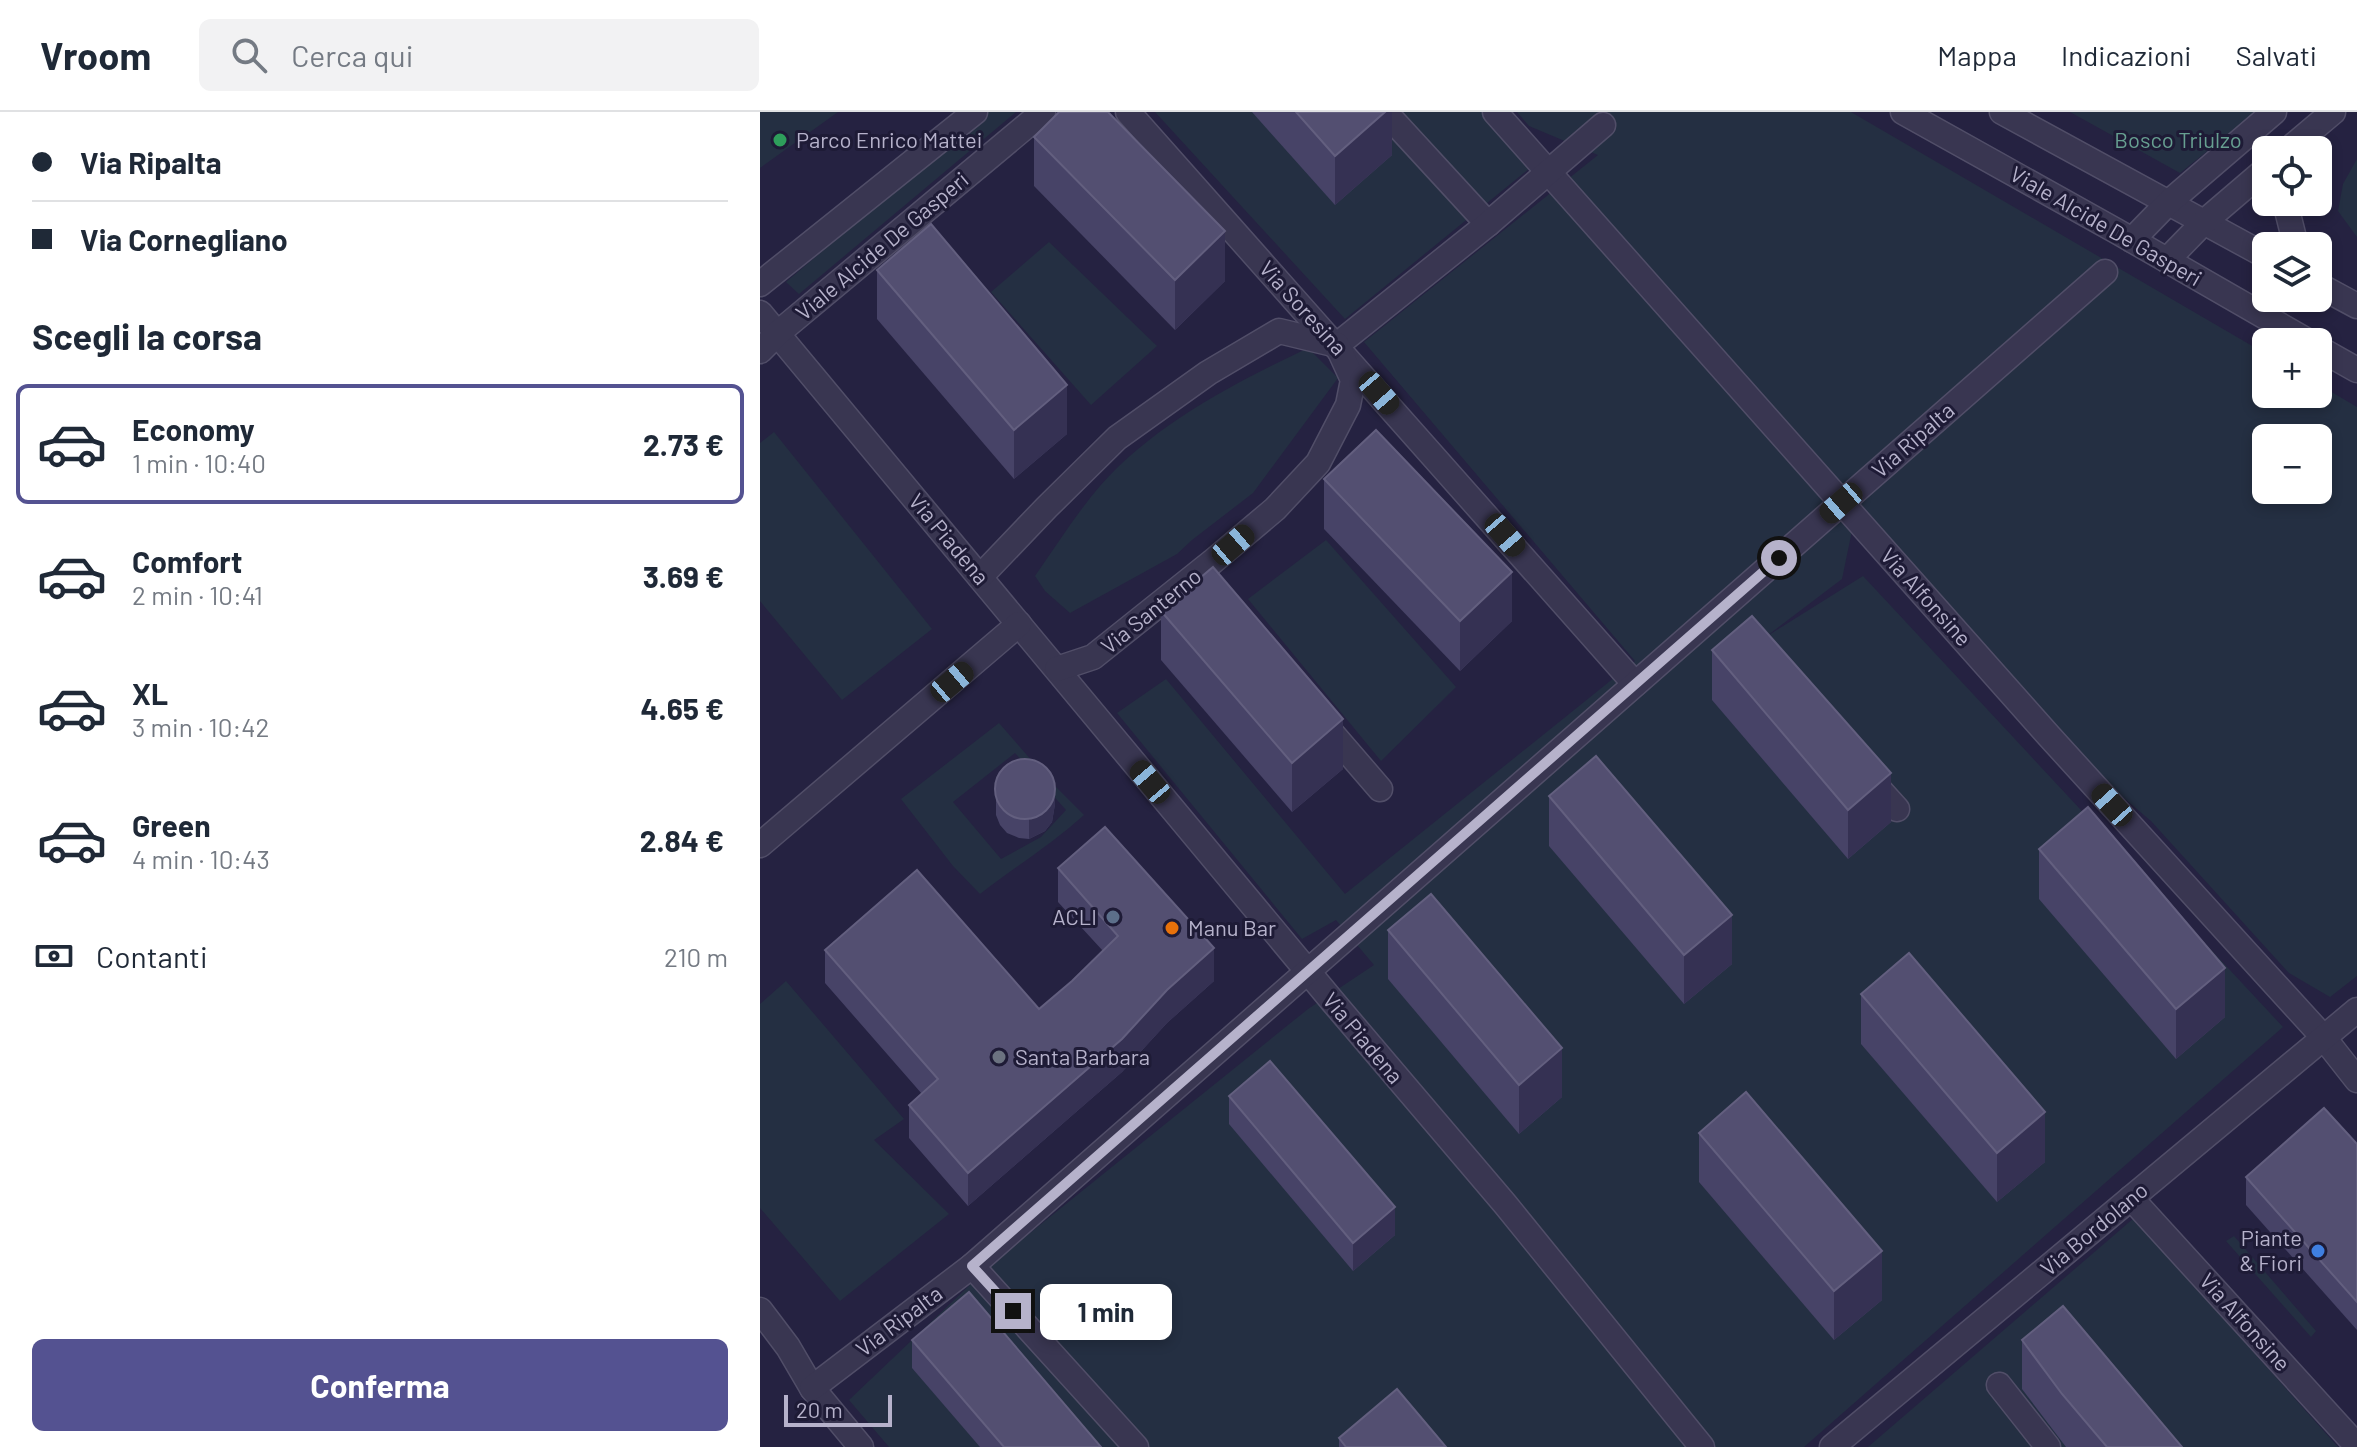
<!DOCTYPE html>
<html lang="it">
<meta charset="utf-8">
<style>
:root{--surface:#fff;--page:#f2f2f3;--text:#1f2937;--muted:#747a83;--line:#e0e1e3;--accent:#545291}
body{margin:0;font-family:Barlow,sans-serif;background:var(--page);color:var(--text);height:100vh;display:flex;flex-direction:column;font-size:30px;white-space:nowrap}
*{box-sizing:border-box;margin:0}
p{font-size:26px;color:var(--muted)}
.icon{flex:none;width:44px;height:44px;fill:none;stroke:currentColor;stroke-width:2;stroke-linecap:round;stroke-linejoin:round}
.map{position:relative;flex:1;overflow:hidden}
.sheet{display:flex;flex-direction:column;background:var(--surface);width:760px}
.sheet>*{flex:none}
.top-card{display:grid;align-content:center;height:176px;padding:0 32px;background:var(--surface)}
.buttons{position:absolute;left:1492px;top:24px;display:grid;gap:16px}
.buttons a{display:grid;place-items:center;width:80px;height:80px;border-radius:12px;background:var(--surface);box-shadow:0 4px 12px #0003;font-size:40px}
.scale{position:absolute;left:24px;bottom:20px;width:108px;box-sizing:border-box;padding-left:8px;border:4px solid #b6b2cb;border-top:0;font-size:22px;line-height:28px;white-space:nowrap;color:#b6b2cb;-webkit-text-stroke:6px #1e1b36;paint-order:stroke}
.end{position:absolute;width:36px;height:36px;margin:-18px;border:10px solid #b6b2cb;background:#111;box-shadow:0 0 0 4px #111}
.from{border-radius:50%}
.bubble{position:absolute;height:56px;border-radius:12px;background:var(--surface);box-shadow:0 4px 12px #0003;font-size:26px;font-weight:700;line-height:56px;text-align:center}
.car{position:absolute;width:24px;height:48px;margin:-24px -12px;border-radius:10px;box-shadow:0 0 6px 2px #0007;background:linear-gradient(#222 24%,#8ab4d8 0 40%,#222 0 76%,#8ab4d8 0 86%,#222 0)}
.top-card b{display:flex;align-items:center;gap:28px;height:76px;font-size:30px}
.top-card b+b{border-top:2px solid var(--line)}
.top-card i{width:20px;height:20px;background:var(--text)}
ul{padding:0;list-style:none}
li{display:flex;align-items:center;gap:24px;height:120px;margin:0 16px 12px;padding:0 16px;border:4px solid transparent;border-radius:12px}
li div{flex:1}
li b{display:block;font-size:30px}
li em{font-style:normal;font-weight:700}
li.active{border-color:var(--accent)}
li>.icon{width:72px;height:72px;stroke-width:1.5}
h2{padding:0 32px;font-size:36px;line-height:96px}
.pay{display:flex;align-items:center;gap:20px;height:88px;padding:0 32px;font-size:30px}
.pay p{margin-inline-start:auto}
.primary-button{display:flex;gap:16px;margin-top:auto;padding:16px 32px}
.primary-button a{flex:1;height:92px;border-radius:12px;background:var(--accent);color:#fff;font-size:32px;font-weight:700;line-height:92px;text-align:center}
header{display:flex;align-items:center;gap:48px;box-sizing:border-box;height:112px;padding:0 40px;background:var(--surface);border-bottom:2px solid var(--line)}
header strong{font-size:38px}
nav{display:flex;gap:44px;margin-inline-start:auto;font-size:28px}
.search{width:560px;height:72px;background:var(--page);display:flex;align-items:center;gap:20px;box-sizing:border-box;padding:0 28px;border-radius:12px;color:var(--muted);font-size:30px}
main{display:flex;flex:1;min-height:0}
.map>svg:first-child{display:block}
.green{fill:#242f42;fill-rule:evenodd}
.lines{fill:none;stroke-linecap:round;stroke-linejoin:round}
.minor-casing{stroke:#514e68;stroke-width:27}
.minor{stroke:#393651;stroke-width:24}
.wall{fill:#474367}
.shaded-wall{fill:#353153}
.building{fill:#534f71;stroke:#635f7f;stroke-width:2}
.route{stroke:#b6b2cb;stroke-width:10}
.leisure-dot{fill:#2e9e5b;stroke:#1e1b36;stroke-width:3}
.service-dot{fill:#5c6f8a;stroke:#1e1b36;stroke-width:3}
.food-dot{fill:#e8710a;stroke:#1e1b36;stroke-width:3}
.worship-dot{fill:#6b7280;stroke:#1e1b36;stroke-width:3}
.shop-dot{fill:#3f7fe0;stroke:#1e1b36;stroke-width:3}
.labels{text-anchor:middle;stroke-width:6;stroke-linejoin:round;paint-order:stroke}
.poi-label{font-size:22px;fill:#b6b2cb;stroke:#1e1b36;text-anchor:start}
.park-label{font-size:22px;fill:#679f91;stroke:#1e1b36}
.street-label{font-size:22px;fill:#b6b2cb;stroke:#1e1b36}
</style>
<header>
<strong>Vroom</strong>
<div class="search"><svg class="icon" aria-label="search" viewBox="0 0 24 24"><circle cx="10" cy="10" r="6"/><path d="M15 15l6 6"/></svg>Cerca qui</div>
<nav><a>Mappa</a><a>Indicazioni</a><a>Salvati</a></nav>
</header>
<main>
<section class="sheet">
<div class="top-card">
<b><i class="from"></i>Via Ripalta</b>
<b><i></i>Via Cornegliano</b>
</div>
<h2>Scegli la corsa</h2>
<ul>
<li class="active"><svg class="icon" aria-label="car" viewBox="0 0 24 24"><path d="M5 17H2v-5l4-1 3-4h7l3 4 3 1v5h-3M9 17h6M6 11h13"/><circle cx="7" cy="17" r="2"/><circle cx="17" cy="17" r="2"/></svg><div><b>Economy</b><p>1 min · 10:40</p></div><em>2.73 €</em></li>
<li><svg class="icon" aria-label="car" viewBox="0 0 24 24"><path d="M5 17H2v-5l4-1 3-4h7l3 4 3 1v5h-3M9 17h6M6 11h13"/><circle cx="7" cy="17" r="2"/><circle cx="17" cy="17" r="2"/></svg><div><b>Comfort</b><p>2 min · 10:41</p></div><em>3.69 €</em></li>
<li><svg class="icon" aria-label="car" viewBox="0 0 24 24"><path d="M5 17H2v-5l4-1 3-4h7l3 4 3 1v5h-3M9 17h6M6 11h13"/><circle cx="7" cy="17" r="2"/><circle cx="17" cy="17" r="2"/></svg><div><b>XL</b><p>3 min · 10:42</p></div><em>4.65 €</em></li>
<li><svg class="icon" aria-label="car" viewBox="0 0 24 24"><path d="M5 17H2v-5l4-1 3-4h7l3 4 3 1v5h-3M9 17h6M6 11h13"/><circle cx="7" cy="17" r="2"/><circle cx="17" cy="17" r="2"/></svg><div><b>Green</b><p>4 min · 10:43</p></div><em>2.84 €</em></li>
</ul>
<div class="pay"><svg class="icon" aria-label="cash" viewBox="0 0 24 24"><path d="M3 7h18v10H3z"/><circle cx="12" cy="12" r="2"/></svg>Contanti<p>210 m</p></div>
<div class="primary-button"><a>Conferma</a></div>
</section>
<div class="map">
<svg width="1597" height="1335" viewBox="0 0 1597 1335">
<rect width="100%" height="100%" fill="#252241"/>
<g class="green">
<path d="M 0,0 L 78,0 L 0,56 Z"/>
<path d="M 226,0 L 256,0 L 39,182 L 26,170 Z"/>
<path d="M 395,0 L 721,0 L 770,56 L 585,207 Z"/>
<path d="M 757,0 L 1091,0 L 1506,242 L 1506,282 L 1558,282 L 1558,272 L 1597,295 L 1597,864 L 1570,885 L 1529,861 L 1391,709 L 1313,643 L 1094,409 L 1082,467 L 1004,526 L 1103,464 L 1523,915 L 1044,1335 L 129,1335 L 89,1288 L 234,1150 L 548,897 L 614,853 L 576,808 L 542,827 L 357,601 L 406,567 L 585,782 L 875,549 L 604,230 L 838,43 L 769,14 ZM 1506,326 L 1558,326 L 1558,378 L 1506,378 Z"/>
<path d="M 1310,0 L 1496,0 L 1420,61 Z"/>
<path d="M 1597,47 L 1597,125 L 1578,99 L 1583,72 Z"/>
<path d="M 289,130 L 397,234 L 331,293 L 231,180 Z"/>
<path d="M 548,236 L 578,266 L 493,381 L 432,428 L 417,442 L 310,501 L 285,479 L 275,464 C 296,434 316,402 340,374 C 396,311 473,272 548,236 Z"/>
<path d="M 14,320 L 172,517 L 82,588 L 0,489 L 0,331 Z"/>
<path d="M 566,428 L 696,575 L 621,649 L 488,487 Z"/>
<path d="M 239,611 L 286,665 L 324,703 C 292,732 255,755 220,782 L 193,754 L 141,687 ZM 255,641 L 306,698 L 281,725 L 241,747 L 193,690 Z"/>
<path d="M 26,869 L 144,1007 L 114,1028 L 189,1102 L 80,1189 L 0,1096 L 0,892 Z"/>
<path d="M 1374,1106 L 1578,1335 L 1108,1335 Z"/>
<path d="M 1474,1124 L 1556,1219 L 1551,1225 L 1466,1129 Z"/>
</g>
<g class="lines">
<g class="minor-casing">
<g id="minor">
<path d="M 368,0 L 875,572"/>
<path d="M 625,0 L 728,112"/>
<path d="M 735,0 L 1289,624 L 1564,926 L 1597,968"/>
<path d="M 1143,0 L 1358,120 L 1549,230"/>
<path d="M 1242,0 L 1506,144"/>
<path d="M 1528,38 L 1573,0"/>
<path d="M 1525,90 L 1536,134"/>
<path d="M 1372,128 L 1408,91 L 1514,0"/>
<path d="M 1407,148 L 1444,110 L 1506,57"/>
<path d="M 0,172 L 215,0"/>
<path d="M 1558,173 L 1597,194"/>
<path d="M 0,201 L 574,891 L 745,1092 L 942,1335"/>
<path d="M 577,233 L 728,112 L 843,13"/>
<path d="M 1558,236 L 1597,258"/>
<path d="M 0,239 L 18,221 L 283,0"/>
<path d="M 220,465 L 287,395 L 357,326 L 448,261 L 519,219 L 577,233 L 593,268 L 588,293 L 558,351 L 515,397 L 452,450 L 333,545 L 297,557"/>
<path d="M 564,612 L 620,677"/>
<path d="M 1109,666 L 1137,697"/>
<path d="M 0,733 L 259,512"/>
<path d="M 1371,1086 L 1597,1334"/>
<path d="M 212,1154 L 376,1335"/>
<path d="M 0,1198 L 28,1235 L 52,1276 L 101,1335"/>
<path d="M 1239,1273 L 1288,1335"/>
<path d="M 52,1276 L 212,1154 L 1345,160"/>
<path d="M 1072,1335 L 1597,898"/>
</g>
</g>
<use href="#minor" class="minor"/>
</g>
<g class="wall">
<path d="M 492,0 L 632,0 L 632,43 L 575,93 Z"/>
<path d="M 274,25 L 465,169 L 415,218 L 274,74 Z"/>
<path d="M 117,158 L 307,322 L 254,367 L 117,207 Z"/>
<path d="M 564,367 L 752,509 L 700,559 L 564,417 Z"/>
<path d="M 401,499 L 583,657 L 532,700 L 401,548 Z"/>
<path d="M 952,538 L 1131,710 L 1088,747 L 952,588 Z"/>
<path d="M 236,684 L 295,692 L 292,710 L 285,719 L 269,727 L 259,726 L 247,721 L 240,713 L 236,703 Z"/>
<path d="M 789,684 L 972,852 L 924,892 L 789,734 Z"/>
<path d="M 1279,737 L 1465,905 L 1416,947 L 1279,787 Z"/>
<path d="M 298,756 L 454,869 L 407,911 L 362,960 L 208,1094 L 149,1026 L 149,993 L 162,982 L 65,871 L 65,838 L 279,897 L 312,869 L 343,839 L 298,790 Z"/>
<path d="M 628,818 L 802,985 L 759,1022 L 628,867 Z"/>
<path d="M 1101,882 L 1285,1050 L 1237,1090 L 1101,932 Z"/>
<path d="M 469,984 L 635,1123 L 593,1159 L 469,1012 Z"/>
<path d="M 939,1021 L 1122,1188 L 1074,1228 L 939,1070 Z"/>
<path d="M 1597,1032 L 1597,1218 L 1486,1093 L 1486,1065 Z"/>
<path d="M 152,1228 L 341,1335 L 220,1335 L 152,1256 Z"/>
<path d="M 1262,1228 L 1422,1335 L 1306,1335 L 1262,1277 Z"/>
<path d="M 579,1326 L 686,1335 L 579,1335 Z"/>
</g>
<g class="shaded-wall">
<path d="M 625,0 L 632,0 L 632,43 L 575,93 L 575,44 Z"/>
<path d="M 465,119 L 465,169 L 415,218 L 415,168 Z"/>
<path d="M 307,273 L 307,322 L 254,367 L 254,318 Z"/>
<path d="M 752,460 L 752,509 L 700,559 L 700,509 Z"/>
<path d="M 583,607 L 583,657 L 532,700 L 532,651 Z"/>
<path d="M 1131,661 L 1131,710 L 1088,747 L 1088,698 Z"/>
<path d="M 295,673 L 295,692 L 292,710 L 285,719 L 269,727 L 269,707 Z"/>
<path d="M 972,803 L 972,852 L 924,892 L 924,843 Z"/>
<path d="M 454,836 L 454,869 L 407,911 L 362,960 L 208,1094 L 208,1061 L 407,878 Z"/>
<path d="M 1465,856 L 1465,905 L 1416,947 L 1416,897 Z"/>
<path d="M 802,936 L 802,985 L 759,1022 L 759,973 Z"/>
<path d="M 1285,1000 L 1285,1050 L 1237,1090 L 1237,1041 Z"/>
<path d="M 635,1095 L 635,1123 L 593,1159 L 593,1131 Z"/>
<path d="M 1122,1139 L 1122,1188 L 1074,1228 L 1074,1179 Z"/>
</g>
<g class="building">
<path d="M 299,0 L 348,0 L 465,119 L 415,168 L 274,25 Z"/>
<path d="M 536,0 L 625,0 L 575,44 Z"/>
<path d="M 171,112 L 307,273 L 254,318 L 117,158 Z"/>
<path d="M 616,318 L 752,460 L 700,509 L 564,367 Z"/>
<path d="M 453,455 L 583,607 L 532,651 L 401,499 Z"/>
<path d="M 992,504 L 1131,661 L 1088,698 L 952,538 Z"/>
<path d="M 836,644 L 972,803 L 924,843 L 789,684 Z"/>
<circle cx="265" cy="677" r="30"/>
<path d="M 1328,695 L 1465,856 L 1416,897 L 1279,737 Z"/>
<path d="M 345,715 L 454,836 L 407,878 L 362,927 L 208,1061 L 149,993 L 178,967 L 65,838 L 157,758 L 279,897 L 312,869 L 358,824 L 298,756 Z"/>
<path d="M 671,782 L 802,936 L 759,973 L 628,818 Z"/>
<path d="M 1149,841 L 1285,1000 L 1237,1041 L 1101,882 Z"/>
<path d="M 510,949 L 635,1095 L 593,1131 L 469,984 Z"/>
<path d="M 986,980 L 1122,1139 L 1074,1179 L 939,1021 Z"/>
<path d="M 1564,996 L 1597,1032 L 1597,1190 L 1486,1065 Z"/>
<path d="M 209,1180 L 341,1335 L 244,1335 L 152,1228 Z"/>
<path d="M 1303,1194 L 1422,1335 L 1347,1335 L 1302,1282 L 1262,1228 Z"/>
<path d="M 637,1277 L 686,1335 L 586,1335 L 579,1326 Z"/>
</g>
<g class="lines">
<path class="route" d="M 253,1199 L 212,1154 L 1019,446"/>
</g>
<circle class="leisure-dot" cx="20" cy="28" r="8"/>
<circle class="service-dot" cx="353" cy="805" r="8"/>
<circle class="food-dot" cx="412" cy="816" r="8"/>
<circle class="worship-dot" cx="239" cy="945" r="8"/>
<circle class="shop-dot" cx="1558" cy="1139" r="8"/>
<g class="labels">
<g class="poi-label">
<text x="36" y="36">Parco Enrico Mattei</text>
<text x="337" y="813" text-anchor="end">ACLI</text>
<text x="428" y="824">Manu Bar</text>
<text x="255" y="953">Santa Barbara</text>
<text x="1542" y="1134" text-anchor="end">Piante<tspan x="1542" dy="25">&amp; Fiori</tspan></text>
</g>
<g class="park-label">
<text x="1418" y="36">Bosco Triulzo</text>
</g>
<g class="street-label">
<text transform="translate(1346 114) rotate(30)" y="8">Viale Alcide De Gasperi</text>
<text transform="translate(122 134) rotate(-40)" y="8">Viale Alcide De Gasperi</text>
<text transform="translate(543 196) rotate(48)" y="8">Via Soresina</text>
<text transform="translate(1153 328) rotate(-41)" y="8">Via Ripalta</text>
<text transform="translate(189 427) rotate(50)" y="8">Via Piadena</text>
<text transform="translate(1166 485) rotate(48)" y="8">Via Alfonsine</text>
<text transform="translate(391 499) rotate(-39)" y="8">Via Santerno</text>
<text transform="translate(603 926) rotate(50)" y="8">Via Piadena</text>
<text transform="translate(1334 1117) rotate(-40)" y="8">Via Bordolano</text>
<text transform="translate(139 1209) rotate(-37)" y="8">Via Ripalta</text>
<text transform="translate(1485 1210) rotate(48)" y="8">Via Alfonsine</text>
</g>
</g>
</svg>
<div class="buttons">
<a><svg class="icon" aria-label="locate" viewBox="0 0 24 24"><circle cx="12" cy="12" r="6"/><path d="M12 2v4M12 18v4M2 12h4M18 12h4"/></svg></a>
<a><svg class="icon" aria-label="layers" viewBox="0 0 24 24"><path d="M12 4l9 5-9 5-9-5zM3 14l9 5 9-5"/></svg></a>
<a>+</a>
<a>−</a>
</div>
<div class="scale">20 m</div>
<i class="end from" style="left:1019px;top:446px"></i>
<i class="end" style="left:253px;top:1199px"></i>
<div class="bubble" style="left:280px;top:1172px;width:132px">1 min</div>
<i class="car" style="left:619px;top:281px;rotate:139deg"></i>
<i class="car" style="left:1081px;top:391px;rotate:229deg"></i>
<i class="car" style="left:745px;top:423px;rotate:139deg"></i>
<i class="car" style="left:473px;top:433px;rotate:49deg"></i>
<i class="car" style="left:192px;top:570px;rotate:50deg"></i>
<i class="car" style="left:390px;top:670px;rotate:320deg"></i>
<i class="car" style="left:1352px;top:693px;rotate:318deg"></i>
</div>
</main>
